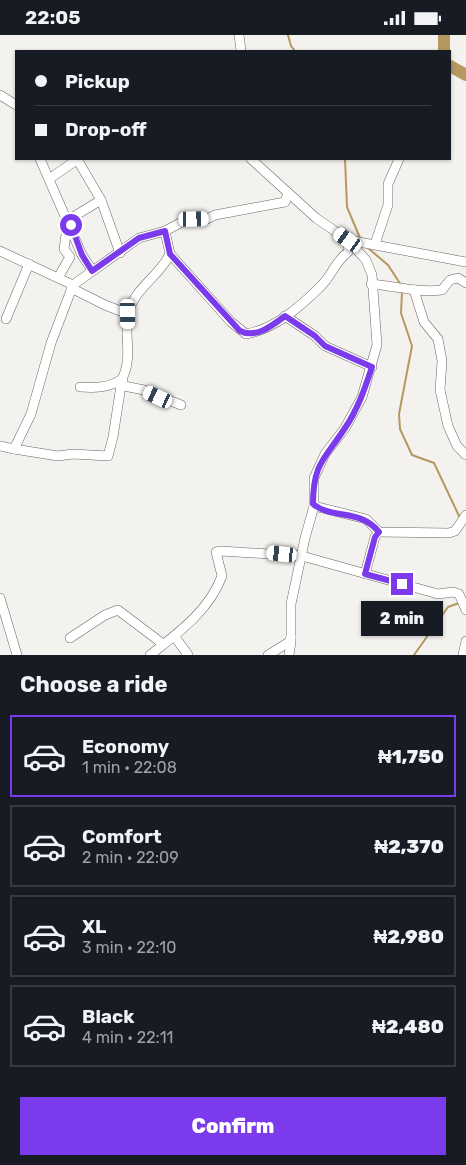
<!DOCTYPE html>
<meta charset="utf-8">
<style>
:root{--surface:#171b24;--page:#242831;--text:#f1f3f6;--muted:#9ea1a6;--line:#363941;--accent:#7c3aed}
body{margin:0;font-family:Rubik,sans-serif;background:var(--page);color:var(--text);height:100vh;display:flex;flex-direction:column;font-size:19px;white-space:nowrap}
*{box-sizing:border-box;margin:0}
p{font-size:16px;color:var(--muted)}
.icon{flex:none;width:28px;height:28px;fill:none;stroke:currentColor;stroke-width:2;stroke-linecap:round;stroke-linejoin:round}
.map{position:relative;height:620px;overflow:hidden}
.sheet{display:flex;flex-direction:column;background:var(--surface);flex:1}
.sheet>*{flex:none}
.banner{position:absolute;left:15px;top:15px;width:436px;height:110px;border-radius:0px;box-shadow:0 1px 4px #0004;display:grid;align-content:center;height:110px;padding:0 20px;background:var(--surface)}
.end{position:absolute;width:22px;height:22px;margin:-11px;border:6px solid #7c3aed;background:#fff;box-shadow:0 0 0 2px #fff}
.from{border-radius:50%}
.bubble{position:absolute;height:35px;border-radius:0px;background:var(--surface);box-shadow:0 1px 4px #0004;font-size:16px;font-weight:800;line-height:35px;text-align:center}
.car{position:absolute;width:15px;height:30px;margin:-15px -8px;border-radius:6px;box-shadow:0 0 4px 1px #0007;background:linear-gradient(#fff 24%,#345 0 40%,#fff 0 76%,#345 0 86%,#fff 0)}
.banner b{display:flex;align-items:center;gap:18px;height:48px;font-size:19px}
.banner b+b{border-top:1px solid var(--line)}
.banner i{width:12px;height:12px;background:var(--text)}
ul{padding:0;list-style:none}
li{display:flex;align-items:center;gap:15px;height:82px;margin:0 10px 8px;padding:0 10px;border:2px solid var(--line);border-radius:0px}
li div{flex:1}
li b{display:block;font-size:19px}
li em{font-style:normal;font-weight:800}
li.active{border-color:var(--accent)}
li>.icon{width:45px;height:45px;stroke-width:1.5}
h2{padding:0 20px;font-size:22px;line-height:60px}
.button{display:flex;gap:10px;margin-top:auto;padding:10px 20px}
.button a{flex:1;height:58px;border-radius:0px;background:var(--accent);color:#fff;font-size:20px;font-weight:800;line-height:58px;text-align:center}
.status{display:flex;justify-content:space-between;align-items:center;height:35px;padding:0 25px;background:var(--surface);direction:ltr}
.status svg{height:14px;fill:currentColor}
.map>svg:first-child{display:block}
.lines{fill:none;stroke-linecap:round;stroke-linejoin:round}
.stream{stroke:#b69861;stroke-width:2}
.river{stroke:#b69861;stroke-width:12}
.minor-casing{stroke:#686663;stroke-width:10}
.minor{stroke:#fff;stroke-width:9}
.route{stroke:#7c3aed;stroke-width:6}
</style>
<div class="status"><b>22:05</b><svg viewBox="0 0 49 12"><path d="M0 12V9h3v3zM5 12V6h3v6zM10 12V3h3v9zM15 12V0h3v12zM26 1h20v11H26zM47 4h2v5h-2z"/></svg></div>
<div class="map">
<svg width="466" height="620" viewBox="0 0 466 620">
<rect width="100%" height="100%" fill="#f4f2ee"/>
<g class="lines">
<g class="stream">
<path d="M 288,0 L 291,11 L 295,16"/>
<path d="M 345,124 L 347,172 L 360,203"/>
<path d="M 368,213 L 388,230 L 401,250"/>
<path d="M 402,257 L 401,278 L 412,311 L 399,379 L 400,394 L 412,420 L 434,428 L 460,483"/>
<path d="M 414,620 L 448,572 L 459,568"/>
</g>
<g class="river">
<path d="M 444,16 L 444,0"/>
<path d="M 450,31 L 466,40"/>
</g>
<g class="minor-casing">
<g id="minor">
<path d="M 239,0 L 241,16"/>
<path d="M 0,60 L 16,70"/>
<path d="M 40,124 L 82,220 L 92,235"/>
<path d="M 77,124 L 101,165 L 120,218"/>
<path d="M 251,124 L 316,183 L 348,205 L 366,225 L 372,240 L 377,310 L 362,362 L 345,393 L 325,419 L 314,443 L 314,471 L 305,503 L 291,569 L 291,607 L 289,620"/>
<path d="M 49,144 L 78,124"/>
<path d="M 375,209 L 388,170 L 388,149 L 399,124"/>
<path d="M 0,216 L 73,250"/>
<path d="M 170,219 L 231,287 L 246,299 C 275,294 301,271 321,251 C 332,240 335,227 348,217 L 348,205 L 466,227"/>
<path d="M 59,241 L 70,222 L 64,214 L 68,185 L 101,165"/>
<path d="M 371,249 C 395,251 418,258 442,255 L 450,245 L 458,243 L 466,248"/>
<path d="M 71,253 L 105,270 L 128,279"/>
<path d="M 414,255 L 424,287 L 438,304 L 442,326 L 440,355 L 448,391 L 457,411 L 466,420"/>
<path d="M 285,281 L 315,301 L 325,311 L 372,332"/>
<path d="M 6,284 L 29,229"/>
<path d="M 122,344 L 124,351 L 144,355 L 181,370"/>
<path d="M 80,352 C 95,353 109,353 122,344 C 133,323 124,301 128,279 C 134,253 159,242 170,219 L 165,196"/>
<path d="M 0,411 L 14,414 L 31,379 L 51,308 L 73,250 L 139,203 L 165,196 L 184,186 L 207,184 L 215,180 L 285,167 L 288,158"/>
<path d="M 14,414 L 58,421 L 73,419 L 108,421 L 113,402 L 122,344"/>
<path d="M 314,471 L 366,484 L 379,497 L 449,498 L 455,496 L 466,480"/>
<path d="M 365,539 L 375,502 L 379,497"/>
<path d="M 0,563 L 17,620"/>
<path d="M 175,602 L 188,620"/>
<path d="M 70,603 L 105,580 L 118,575 L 163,609"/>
<path d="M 150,620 C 178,598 209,576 222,541 L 216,517 L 221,516 L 302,521 L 438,559 L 453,557 L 459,559 L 466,575"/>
<path d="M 268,620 L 289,607 L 291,602"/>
<path d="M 463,620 L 466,606"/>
</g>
</g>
<use href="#minor" class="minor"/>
</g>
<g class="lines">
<path class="route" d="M 71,190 L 82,220 L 92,236 L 139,203 L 165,196 L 170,219 L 240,296 C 256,304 273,290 285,281 L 315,301 L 325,311 L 372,332 C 365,353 358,374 345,393 C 325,424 313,428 313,469 C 333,485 359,473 379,497 L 375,502 L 365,539 L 402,549"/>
</g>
</svg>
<i class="end from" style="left:71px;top:190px"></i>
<i class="end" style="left:402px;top:549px"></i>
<div class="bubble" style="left:361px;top:566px;width:82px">2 min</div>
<i class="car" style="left:194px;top:184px;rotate:89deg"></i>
<i class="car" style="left:348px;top:205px;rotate:305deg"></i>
<i class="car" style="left:128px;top:279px;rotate:179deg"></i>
<i class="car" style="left:158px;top:362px;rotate:295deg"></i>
<i class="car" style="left:282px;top:519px;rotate:276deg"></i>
<div class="banner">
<b><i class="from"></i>Pickup</b>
<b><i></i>Drop-off</b>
</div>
</div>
<section class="sheet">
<h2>Choose a ride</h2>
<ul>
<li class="active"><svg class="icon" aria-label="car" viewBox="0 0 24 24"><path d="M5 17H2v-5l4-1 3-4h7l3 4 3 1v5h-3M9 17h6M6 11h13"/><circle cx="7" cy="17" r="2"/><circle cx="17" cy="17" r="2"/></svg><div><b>Economy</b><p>1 min · 22:08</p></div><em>₦1,750</em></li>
<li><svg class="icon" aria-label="car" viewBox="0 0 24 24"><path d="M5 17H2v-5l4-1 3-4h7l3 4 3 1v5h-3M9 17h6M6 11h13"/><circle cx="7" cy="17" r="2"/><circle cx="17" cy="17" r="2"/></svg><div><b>Comfort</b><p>2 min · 22:09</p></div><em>₦2,370</em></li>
<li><svg class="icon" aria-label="car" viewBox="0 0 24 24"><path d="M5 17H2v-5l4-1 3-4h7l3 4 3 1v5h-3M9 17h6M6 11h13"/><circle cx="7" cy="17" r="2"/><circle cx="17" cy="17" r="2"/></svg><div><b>XL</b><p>3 min · 22:10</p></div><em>₦2,980</em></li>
<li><svg class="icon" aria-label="car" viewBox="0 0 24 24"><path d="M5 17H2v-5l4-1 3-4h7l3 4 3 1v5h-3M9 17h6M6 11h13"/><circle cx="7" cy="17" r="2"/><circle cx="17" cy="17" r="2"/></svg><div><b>Black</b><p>4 min · 22:11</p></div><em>₦2,480</em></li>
</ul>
<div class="button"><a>Confirm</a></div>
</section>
